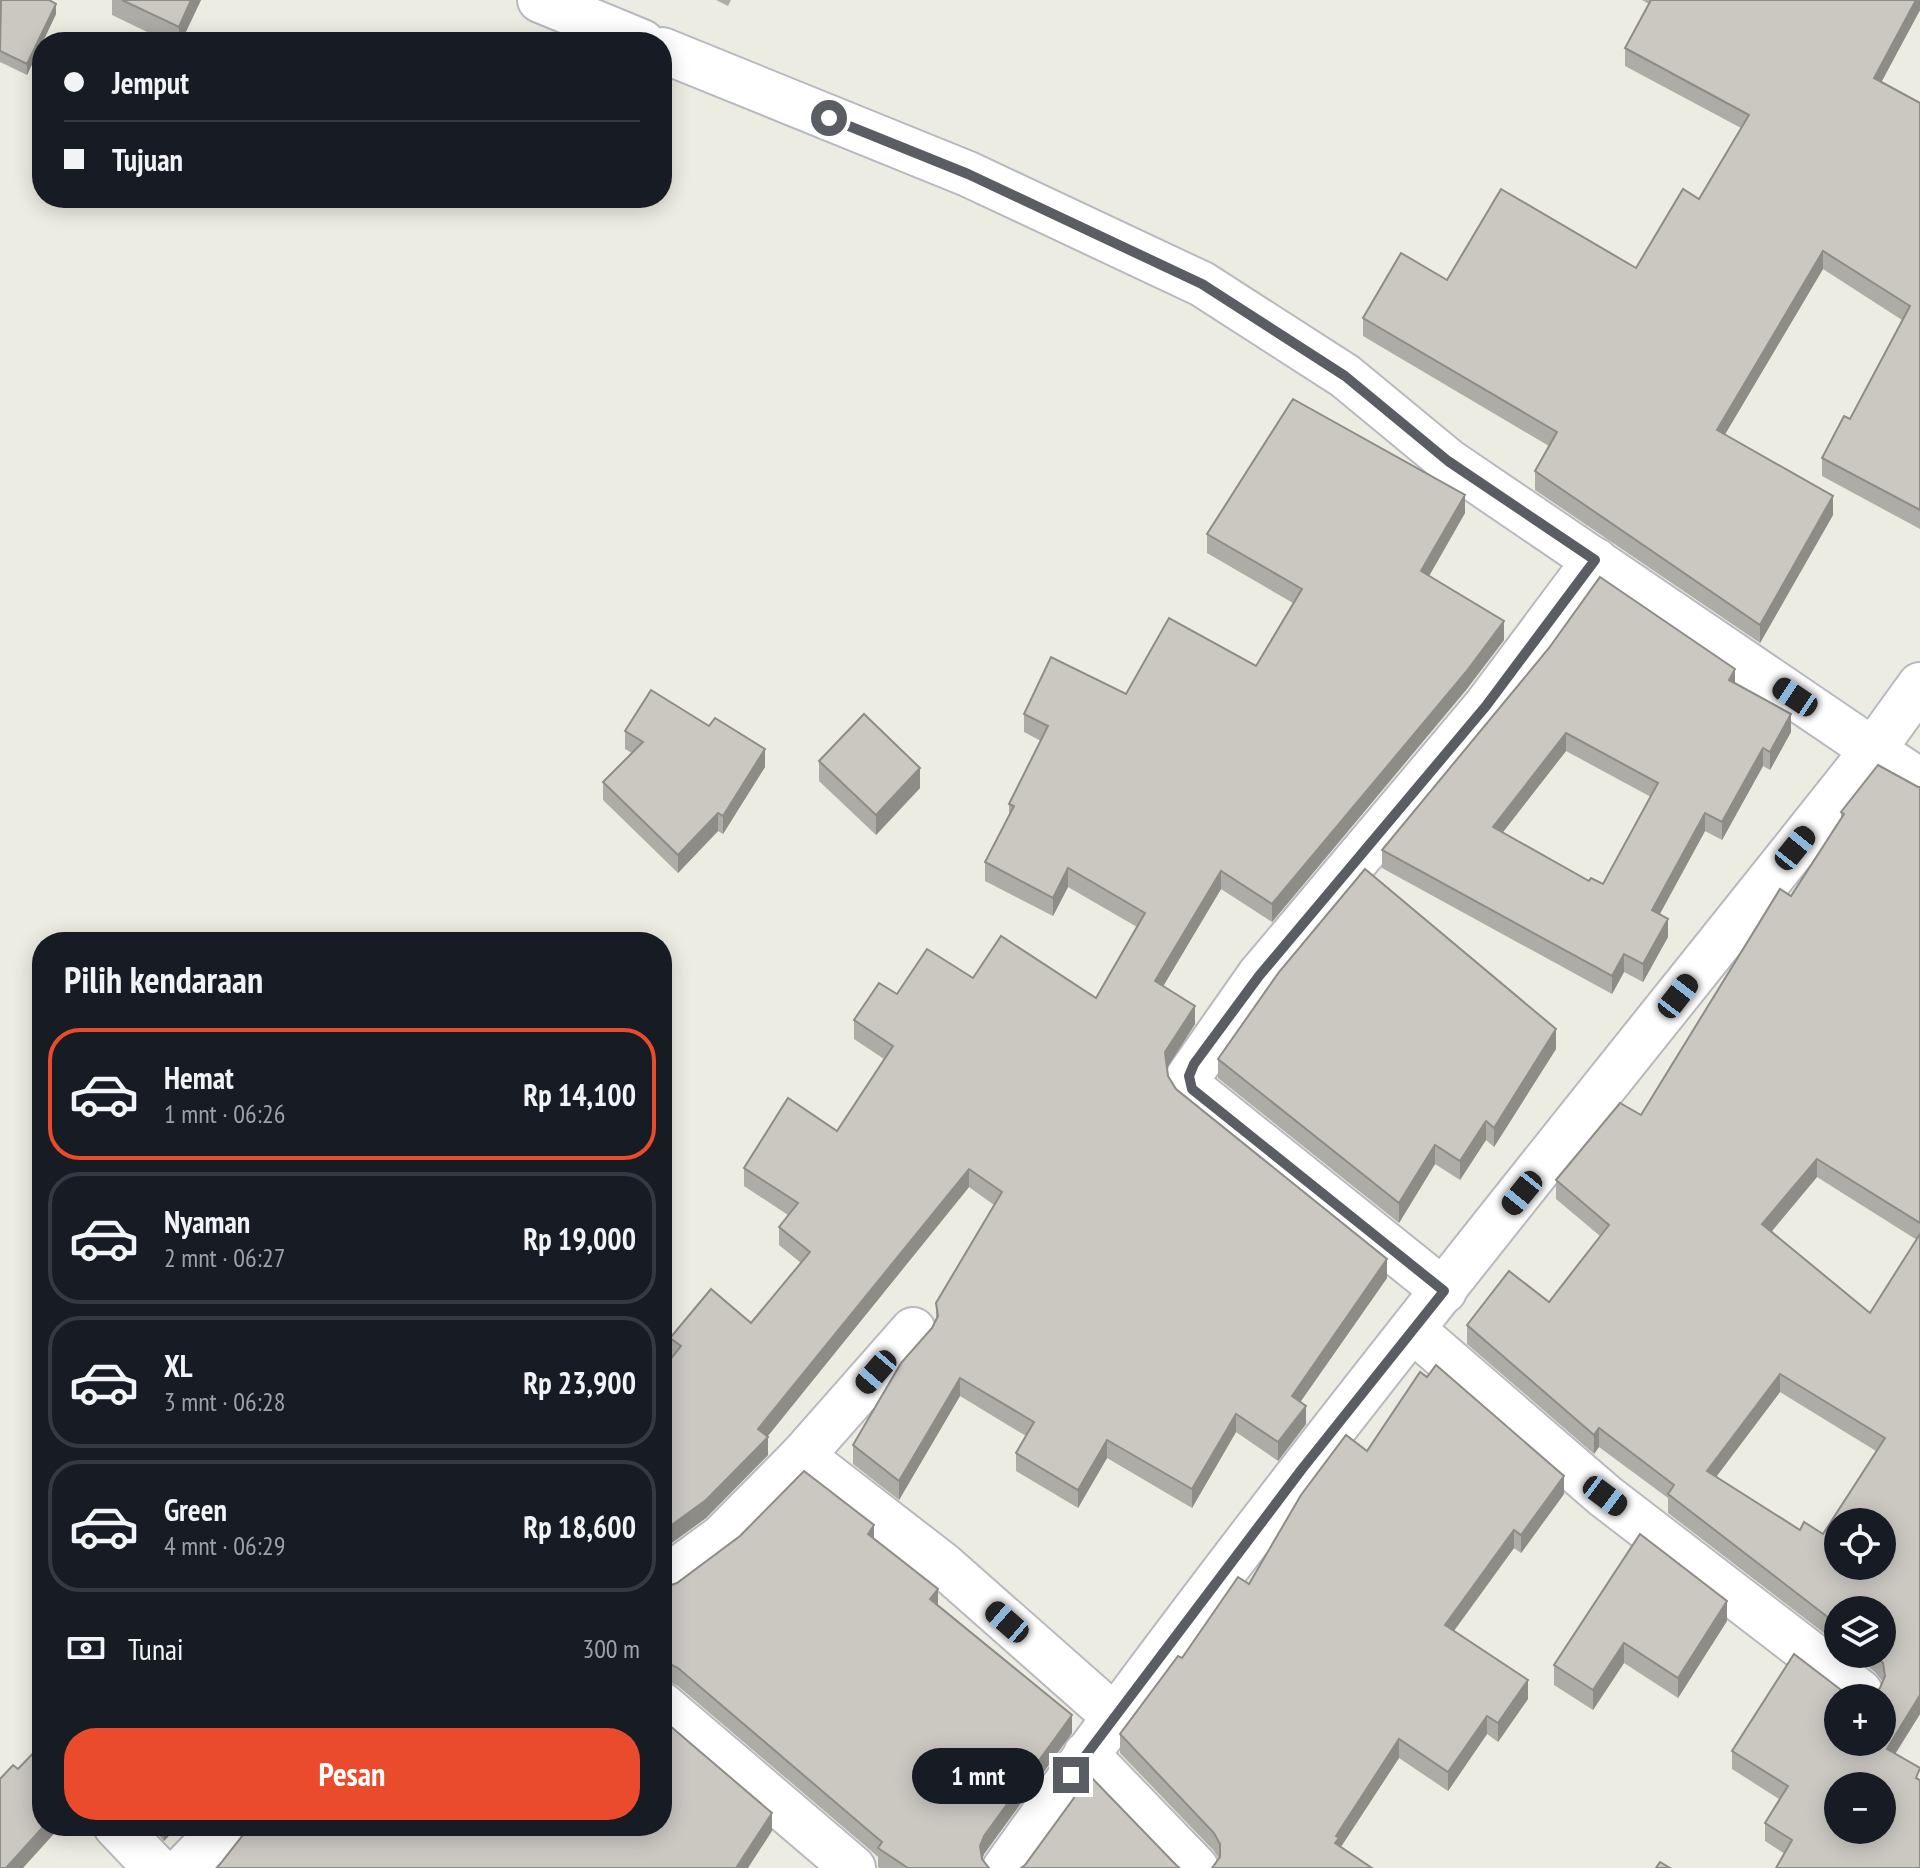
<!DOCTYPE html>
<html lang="id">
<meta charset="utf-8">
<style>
:root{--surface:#171b24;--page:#20242c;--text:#f1f3f6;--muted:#9ea1a6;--line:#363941;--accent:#e94b2c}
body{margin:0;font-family:"PT Sans Narrow",sans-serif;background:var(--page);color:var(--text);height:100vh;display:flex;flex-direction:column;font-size:30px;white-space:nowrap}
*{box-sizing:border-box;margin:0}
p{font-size:26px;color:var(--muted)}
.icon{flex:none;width:44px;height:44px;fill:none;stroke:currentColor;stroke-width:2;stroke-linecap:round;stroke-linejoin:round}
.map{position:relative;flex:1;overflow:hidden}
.details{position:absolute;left:32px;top:932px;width:640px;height:904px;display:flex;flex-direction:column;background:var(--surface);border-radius:32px;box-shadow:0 4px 20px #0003}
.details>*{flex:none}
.top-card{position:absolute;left:32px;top:32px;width:640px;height:176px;border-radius:32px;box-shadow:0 4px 20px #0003;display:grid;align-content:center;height:176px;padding:0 32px;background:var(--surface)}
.fabs{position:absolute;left:1824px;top:1508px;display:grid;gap:16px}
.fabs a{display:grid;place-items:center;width:72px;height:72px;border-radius:50%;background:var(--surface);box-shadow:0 4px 20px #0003;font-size:40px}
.end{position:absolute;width:36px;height:36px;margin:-18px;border:10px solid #5a5d63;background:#fff;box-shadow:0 0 0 4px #fff}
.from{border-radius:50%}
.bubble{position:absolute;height:56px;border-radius:28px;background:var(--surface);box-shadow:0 4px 20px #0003;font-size:26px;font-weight:800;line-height:56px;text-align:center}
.car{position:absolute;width:24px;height:48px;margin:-24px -12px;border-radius:10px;box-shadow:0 0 6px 2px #0007;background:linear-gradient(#222 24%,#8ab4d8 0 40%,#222 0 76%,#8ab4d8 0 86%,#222 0)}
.top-card b{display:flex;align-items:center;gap:28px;height:76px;font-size:30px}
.top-card b+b{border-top:2px solid var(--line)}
.top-card i{width:20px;height:20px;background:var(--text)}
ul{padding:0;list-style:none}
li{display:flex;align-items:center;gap:24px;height:132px;margin:0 16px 12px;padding:0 16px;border:4px solid var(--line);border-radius:32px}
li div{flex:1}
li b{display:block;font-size:30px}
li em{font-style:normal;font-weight:800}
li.on{border-color:var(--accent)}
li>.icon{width:72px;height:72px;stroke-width:1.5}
h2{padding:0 32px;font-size:36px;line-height:96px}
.pay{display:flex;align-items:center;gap:20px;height:88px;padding:0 32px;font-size:30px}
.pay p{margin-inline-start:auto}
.primary-button{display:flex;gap:16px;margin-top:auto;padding:16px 32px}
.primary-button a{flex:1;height:92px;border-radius:32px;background:var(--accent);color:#fff;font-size:32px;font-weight:800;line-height:92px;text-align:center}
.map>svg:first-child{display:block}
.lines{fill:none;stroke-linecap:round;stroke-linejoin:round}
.minor-casing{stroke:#b7b9be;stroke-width:48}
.minor{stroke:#fff;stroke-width:44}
.wall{fill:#aeaca6;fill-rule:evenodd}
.shaded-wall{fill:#8d8c87}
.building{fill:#cac8c1;stroke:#8d8c87;stroke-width:2;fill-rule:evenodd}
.route{stroke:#5a5d63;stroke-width:10}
</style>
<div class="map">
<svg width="1920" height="1868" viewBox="0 0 1920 1868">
<rect width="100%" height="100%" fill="#edece2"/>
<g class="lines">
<g class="minor-casing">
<g id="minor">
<path d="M 540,0 L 642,42"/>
<path d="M 662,50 L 968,174 L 1202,284 L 1345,376 L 1448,461 L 1873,750 L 1920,685"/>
<path d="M 1444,1291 L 1192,1089 L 1189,1076 L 1259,976 L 1486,706 L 1595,560"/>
<path d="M 913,1330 L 802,1456 L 943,1565 L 1114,1716"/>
<path d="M 1413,1330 L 1605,1496 L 1860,1692"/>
<path d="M 662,1581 L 722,1537 L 802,1456"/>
<path d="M 662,1705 L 853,1868"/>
<path d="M 1086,1754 L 1196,1868"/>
<path d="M 116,1826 L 156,1868"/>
<path d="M 184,1868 L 225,1826"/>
<path d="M 1005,1868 C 1279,1484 1580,1120 1873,750 L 1920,781"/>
</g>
</g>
<use href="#minor" class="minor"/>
</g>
<g class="wall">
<path d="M 112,0 L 201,0 L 181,42 L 168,42 L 112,15 Z"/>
<path d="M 716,0 L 731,0 L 728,6 Z"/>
<path d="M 1642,0 L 1920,0 L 1920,10 L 1881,82 L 1920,103 L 1920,529 L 1822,476 L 1822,458 L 1850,419 L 1902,320 L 1823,269 L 1725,434 L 1833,515 L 1760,643 L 1535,490 L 1535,471 L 1549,446 L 1363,336 L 1363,318 L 1447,280 L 1636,268 L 1699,199 L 1741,128 L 1625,66 L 1625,48 L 1649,4 Z"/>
<path d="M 0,2 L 56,14 L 27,75 L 0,62 Z"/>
<path d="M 1465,513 L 1429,576 L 1504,640 L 1466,690 L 1272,922 L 1221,889 L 1163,986 L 1195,1024 L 1167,1068 L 1168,1076 L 1176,1089 L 1387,1278 L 1300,1402 L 1306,1424 L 1278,1461 L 1236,1432 L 1192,1508 L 1107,1458 L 1078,1508 L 1016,1471 L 1016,1453 L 1026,1436 L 960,1396 L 899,1500 L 853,1464 L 853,1445 L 932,1328 L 936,1318 L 936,1303 L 994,1205 L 969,1187 L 767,1437 L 768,1455 L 706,1518 L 662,1550 L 662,1370 L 672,1358 L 670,1356 L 670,1338 L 751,1323 L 801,1263 L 779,1245 L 779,1227 L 788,1215 L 744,1186 L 744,1168 L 837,1131 L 884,1059 L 854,1039 L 854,1020 L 897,994 L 973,978 L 1096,998 L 1137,927 L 1068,887 L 1053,916 L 985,881 L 985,862 L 1009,816 L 1009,804 L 1041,741 L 1024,732 L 1024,714 L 1126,694 L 1256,666 L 1293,603 L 1207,553 L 1207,534 Z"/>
<path d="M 1549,648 L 1735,684 L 1791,732 L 1770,770 L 1763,766 L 1722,840 L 1705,831 L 1660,914 L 1668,937 L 1643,982 L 1624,972 L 1612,994 L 1382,868 L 1382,850 ZM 1566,751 L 1651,797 L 1603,884 L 1589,881 L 1502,833 Z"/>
<path d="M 625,731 L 765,767 L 723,834 L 718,831 L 678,873 L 603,800 L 603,782 L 632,753 L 625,749 Z"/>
<path d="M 819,761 L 920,788 L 876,835 L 819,781 Z"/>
<path d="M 1920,787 L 1920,1714 L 1895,1754 L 1785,1854 L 1765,1841 L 1765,1823 L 1779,1799 L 1732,1769 L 1732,1751 L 1838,1742 L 1870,1696 L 1880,1688 L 1883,1682 L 1875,1672 L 1852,1654 L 1882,1654 L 1838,1610 L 1838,1644 L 1668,1513 L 1668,1498 L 1599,1447 L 1594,1454 L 1467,1344 L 1467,1325 L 1549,1302 L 1600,1236 L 1556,1199 L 1556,1180 L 1641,1115 L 1791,896 L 1841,819 L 1841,812 ZM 1817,1177 L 1917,1240 L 1870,1313 L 1771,1232 ZM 1780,1392 L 1876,1451 L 1823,1534 L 1800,1530 L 1716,1477 Z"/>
<path d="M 1556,1049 L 1494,1147 L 1486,1140 L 1460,1180 L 1435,1164 L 1399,1223 L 1218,1078 L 1218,1059 Z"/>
<path d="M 1367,1451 L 1564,1494 L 1521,1553 L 1514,1548 L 1454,1631 L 1528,1699 L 1498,1742 L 1487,1734 L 1448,1791 L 1399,1758 L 1341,1846 L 1214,1867 L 1219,1859 L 1214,1851 L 1120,1753 L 1120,1734 L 1182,1658 L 1249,1584 Z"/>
<path d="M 1640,1534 L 1727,1621 L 1678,1698 L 1624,1663 L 1593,1710 L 1554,1685 L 1554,1665 Z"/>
<path d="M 874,1539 L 938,1605 L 1072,1733 L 984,1854 L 982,1860 L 989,1868 L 880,1868 L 878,1867 L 878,1857 L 869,1849 L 678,1686 L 666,1680 L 662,1681 L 662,1587 L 665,1587 Z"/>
<path d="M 151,1826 L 178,1826 L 164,1841 Z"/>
</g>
<g class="shaded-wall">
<path d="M 191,0 L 201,0 L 181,42 L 179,42 L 179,27 Z"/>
<path d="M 1916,0 L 1920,0 L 1920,10 L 1874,96 L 1874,78 Z"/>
<path d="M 56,4 L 56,14 L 27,75 L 27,64 Z"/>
<path d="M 1823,251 L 1823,269 L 1717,448 L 1717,430 Z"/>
<path d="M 1465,495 L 1465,513 L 1421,590 L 1421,571 Z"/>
<path d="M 1833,496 L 1833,515 L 1760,643 L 1760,625 Z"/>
<path d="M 1504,621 L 1504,640 L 1466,690 L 1272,922 L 1272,904 Z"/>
<path d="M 1735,669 L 1735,687 L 1729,680 Z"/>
<path d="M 1791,714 L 1791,732 L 1770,770 L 1770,752 Z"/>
<path d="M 1566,733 L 1566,751 L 1493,845 L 1493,827 Z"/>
<path d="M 1763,748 L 1763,766 L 1722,840 L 1722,822 Z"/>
<path d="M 765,749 L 765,767 L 723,834 L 723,816 Z"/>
<path d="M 920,768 L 920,788 L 876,835 L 876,815 Z"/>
<path d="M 718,813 L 718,831 L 678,873 L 678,855 Z"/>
<path d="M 1705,813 L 1705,831 L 1652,928 L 1652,910 Z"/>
<path d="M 1068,868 L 1068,887 L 1053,916 L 1053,898 Z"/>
<path d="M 1221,871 L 1221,889 L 1155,1000 L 1155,981 Z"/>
<path d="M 1668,919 L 1668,937 L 1643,982 L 1643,964 Z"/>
<path d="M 1624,954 L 1624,972 L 1612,994 L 1612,976 Z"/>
<path d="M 1195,1006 L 1195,1024 L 1165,1071 L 1165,1052 Z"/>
<path d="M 1556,1029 L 1556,1049 L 1494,1147 L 1494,1128 Z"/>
<path d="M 1486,1121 L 1486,1140 L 1460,1180 L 1460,1161 Z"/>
<path d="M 1435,1145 L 1435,1164 L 1399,1223 L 1399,1203 Z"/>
<path d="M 1817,1159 L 1817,1177 L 1762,1243 L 1762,1224 Z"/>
<path d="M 969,1169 L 969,1187 L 763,1442 L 768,1437 L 768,1455 L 706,1518 L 662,1550 L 662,1532 L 758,1429 Z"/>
<path d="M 1387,1259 L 1387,1278 L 1292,1414 L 1292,1396 Z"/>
<path d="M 1780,1374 L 1780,1392 L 1707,1489 L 1707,1471 Z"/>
<path d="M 960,1378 L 960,1396 L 899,1500 L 899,1481 Z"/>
<path d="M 1306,1406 L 1306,1424 L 1278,1461 L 1278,1442 Z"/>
<path d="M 1236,1414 L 1236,1432 L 1192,1508 L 1192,1489 Z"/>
<path d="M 1599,1428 L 1599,1447 L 1594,1454 L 1594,1435 Z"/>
<path d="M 1107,1440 L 1107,1458 L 1078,1508 L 1078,1490 Z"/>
<path d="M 1564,1476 L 1564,1494 L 1521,1553 L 1521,1535 Z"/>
<path d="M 874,1525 L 874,1543 L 868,1534 Z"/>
<path d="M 1514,1530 L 1514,1548 L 1445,1643 L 1445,1625 Z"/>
<path d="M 938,1589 L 938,1608 L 930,1599 Z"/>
<path d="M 1727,1601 L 1727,1621 L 1678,1698 L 1678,1678 Z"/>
<path d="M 1624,1643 L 1624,1663 L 1593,1710 L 1593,1690 Z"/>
<path d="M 1528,1680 L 1528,1699 L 1498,1742 L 1498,1723 Z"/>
<path d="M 1920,1695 L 1920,1714 L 1887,1767 L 1887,1749 Z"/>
<path d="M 1072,1715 L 1072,1733 L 984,1854 L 980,1865 L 980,1846 L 984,1836 Z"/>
<path d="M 1487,1716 L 1487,1734 L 1448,1791 L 1448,1772 Z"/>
<path d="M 1399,1739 L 1399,1758 L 1339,1850 L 1335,1843 L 1336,1836 Z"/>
<path d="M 772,1813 L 772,1831 L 748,1868 L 736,1868 Z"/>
<path d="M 44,1826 L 61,1826 L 23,1868 L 6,1868 Z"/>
<path d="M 164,1826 L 178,1826 L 164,1841 Z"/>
</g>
<g class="building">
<path d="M 1,0 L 49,0 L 56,4 L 27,64 L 0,51 Z"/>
<path d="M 122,0 L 191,0 L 179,27 Z"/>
<path d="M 1651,0 L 1916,0 L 1874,78 L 1920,103 L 1920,510 L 1822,458 L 1844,416 L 1850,419 L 1910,306 L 1823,251 L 1717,430 L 1833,496 L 1760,625 L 1535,471 L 1557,432 L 1363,318 L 1401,253 L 1447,280 L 1501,189 L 1636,268 L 1683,189 L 1699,199 L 1749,115 L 1625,48 Z"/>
<path d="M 1293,399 L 1465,495 L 1421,571 L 1504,621 L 1466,672 L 1272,904 L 1221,871 L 1155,981 L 1195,1006 L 1165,1052 L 1168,1076 L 1176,1089 L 1387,1259 L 1292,1396 L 1306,1406 L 1278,1442 L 1236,1414 L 1192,1489 L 1107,1440 L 1078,1490 L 1016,1453 L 1034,1422 L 960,1378 L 899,1481 L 853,1445 L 901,1363 L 932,1328 L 938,1316 L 936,1303 L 1002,1192 L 969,1169 L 758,1429 L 768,1437 L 706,1500 L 662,1532 L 662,1370 L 681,1346 L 670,1338 L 711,1289 L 751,1323 L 810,1252 L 779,1227 L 798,1203 L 744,1168 L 788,1098 L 837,1131 L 893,1046 L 854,1020 L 879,983 L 897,994 L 927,949 L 973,978 L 1001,936 L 1096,998 L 1145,913 L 1068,868 L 1053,898 L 985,862 L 1014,806 L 1009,804 L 1048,726 L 1024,714 L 1051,657 L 1126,694 L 1169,618 L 1256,666 L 1302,589 L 1207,534 Z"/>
<path d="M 1600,577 L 1735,669 L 1729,680 L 1791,714 L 1770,752 L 1763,748 L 1722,822 L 1705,813 L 1652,910 L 1668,919 L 1643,964 L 1624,954 L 1612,976 L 1382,850 L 1549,648 ZM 1566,733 L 1658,783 L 1603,884 L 1591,878 L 1589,881 L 1493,827 Z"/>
<path d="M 651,690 L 709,726 L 715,718 L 765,749 L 723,816 L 718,813 L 678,855 L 603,782 L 643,742 L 625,731 Z"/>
<path d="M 864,714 L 920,768 L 876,815 L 819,761 Z"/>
<path d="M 1878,765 L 1918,787 L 1920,787 L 1920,1223 L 1817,1159 L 1762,1224 L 1870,1313 L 1920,1234 L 1920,1695 L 1887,1749 L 1920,1768 L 1916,1778 L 1920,1780 L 1920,1868 L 1776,1868 L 1792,1840 L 1765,1823 L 1788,1786 L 1732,1751 L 1794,1654 L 1845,1693 L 1856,1698 L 1838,1698 L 1838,1742 L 1882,1742 L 1882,1698 L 1860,1698 L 1870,1696 L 1880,1688 L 1885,1676 L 1883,1663 L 1875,1654 L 1882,1654 L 1882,1610 L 1838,1610 L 1838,1625 L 1668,1494 L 1674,1485 L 1599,1428 L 1594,1435 L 1467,1325 L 1509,1271 L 1549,1302 L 1609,1225 L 1556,1180 L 1620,1103 L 1641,1115 L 1780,889 L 1791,896 L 1844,814 L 1841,812 ZM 1780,1374 L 1885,1438 L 1823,1534 L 1804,1522 L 1800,1530 L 1707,1471 ZM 1838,1522 L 1882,1522 L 1882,1566 L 1838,1566 ZM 1838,1786 L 1882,1786 L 1882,1830 L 1838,1830 Z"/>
<path d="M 1365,869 L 1556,1029 L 1494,1128 L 1486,1121 L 1460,1161 L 1435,1145 L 1399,1203 L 1218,1059 L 1279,972 Z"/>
<path d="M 1436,1365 L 1564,1476 L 1521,1535 L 1514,1530 L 1445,1625 L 1528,1680 L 1498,1723 L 1487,1716 L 1448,1772 L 1399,1739 L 1336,1836 L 1339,1838 L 1335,1843 L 1372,1868 L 1212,1868 L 1220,1857 L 1220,1844 L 1214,1833 L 1120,1734 L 1178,1656 L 1182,1658 L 1238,1577 L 1249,1584 L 1301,1495 L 1346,1435 L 1367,1451 L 1420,1372 L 1427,1377 Z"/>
<path d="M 804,1471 L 874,1525 L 868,1534 L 938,1589 L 930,1599 L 1072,1715 L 984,1836 L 980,1846 L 982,1859 L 989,1868 L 908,1868 L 878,1848 L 882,1842 L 869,1831 L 678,1668 L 666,1662 L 662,1662 L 662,1587 L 665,1587 L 677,1583 L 740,1536 Z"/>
<path d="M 1640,1534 L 1727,1601 L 1678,1678 L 1624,1643 L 1593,1690 L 1554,1665 Z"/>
<path d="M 662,1719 L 772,1813 L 736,1868 L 217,1868 L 250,1826 L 662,1826 Z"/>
<path d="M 42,1744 L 42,1826 L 44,1826 L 6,1868 L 0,1868 L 0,1779 L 13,1765 L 18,1769 Z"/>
<path d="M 1090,1776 L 1178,1867 L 1180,1868 L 1021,1868 L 1025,1865 Z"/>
<path d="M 1660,1862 L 1670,1868 L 1656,1868 Z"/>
</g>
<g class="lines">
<path class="route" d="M 829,118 L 968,174 L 1202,284 L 1345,376 L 1448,461 L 1595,560 L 1486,706 L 1259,976 L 1194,1064 L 1189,1076 L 1192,1089 L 1444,1291 L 1302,1469 L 1071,1775"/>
</g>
</svg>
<div class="fabs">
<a><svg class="icon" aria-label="locate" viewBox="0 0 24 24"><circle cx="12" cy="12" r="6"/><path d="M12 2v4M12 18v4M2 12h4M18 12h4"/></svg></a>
<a><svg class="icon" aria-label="layers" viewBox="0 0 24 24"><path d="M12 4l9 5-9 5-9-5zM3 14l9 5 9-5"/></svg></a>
<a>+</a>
<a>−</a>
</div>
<i class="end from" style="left:829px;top:118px"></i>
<i class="end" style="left:1071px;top:1775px"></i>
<div class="bubble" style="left:912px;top:1748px;width:132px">1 mnt</div>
<i class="car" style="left:1795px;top:697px;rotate:304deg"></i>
<i class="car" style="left:1795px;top:848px;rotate:39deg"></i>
<i class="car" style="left:1678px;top:996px;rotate:38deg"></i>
<i class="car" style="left:1522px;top:1193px;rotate:219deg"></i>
<i class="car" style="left:876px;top:1372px;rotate:221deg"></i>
<i class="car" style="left:1605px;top:1496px;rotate:127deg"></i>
<i class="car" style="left:1007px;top:1622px;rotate:311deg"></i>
<div class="top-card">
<b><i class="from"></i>Jemput</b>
<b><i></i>Tujuan</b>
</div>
<section class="details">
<h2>Pilih kendaraan</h2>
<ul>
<li class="on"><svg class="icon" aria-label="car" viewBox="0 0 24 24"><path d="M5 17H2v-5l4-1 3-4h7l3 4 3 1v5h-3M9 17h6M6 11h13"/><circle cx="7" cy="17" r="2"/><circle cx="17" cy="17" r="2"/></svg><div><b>Hemat</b><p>1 mnt · 06:26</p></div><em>Rp 14,100</em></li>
<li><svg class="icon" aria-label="car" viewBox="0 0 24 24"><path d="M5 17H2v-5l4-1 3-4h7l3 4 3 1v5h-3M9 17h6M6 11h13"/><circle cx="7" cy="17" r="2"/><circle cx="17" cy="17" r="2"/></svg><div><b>Nyaman</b><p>2 mnt · 06:27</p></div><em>Rp 19,000</em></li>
<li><svg class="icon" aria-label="car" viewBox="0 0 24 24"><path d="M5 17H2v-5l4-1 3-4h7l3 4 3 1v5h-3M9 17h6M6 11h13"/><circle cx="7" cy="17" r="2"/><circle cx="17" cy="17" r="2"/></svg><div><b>XL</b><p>3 mnt · 06:28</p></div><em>Rp 23,900</em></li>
<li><svg class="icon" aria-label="car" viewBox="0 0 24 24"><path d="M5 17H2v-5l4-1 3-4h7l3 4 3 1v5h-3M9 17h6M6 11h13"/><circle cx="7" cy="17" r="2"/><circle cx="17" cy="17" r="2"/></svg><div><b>Green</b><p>4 mnt · 06:29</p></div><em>Rp 18,600</em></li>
</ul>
<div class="pay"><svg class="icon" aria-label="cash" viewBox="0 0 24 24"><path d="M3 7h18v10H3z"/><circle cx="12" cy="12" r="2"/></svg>Tunai<p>300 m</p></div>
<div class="primary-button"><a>Pesan</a></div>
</section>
</div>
